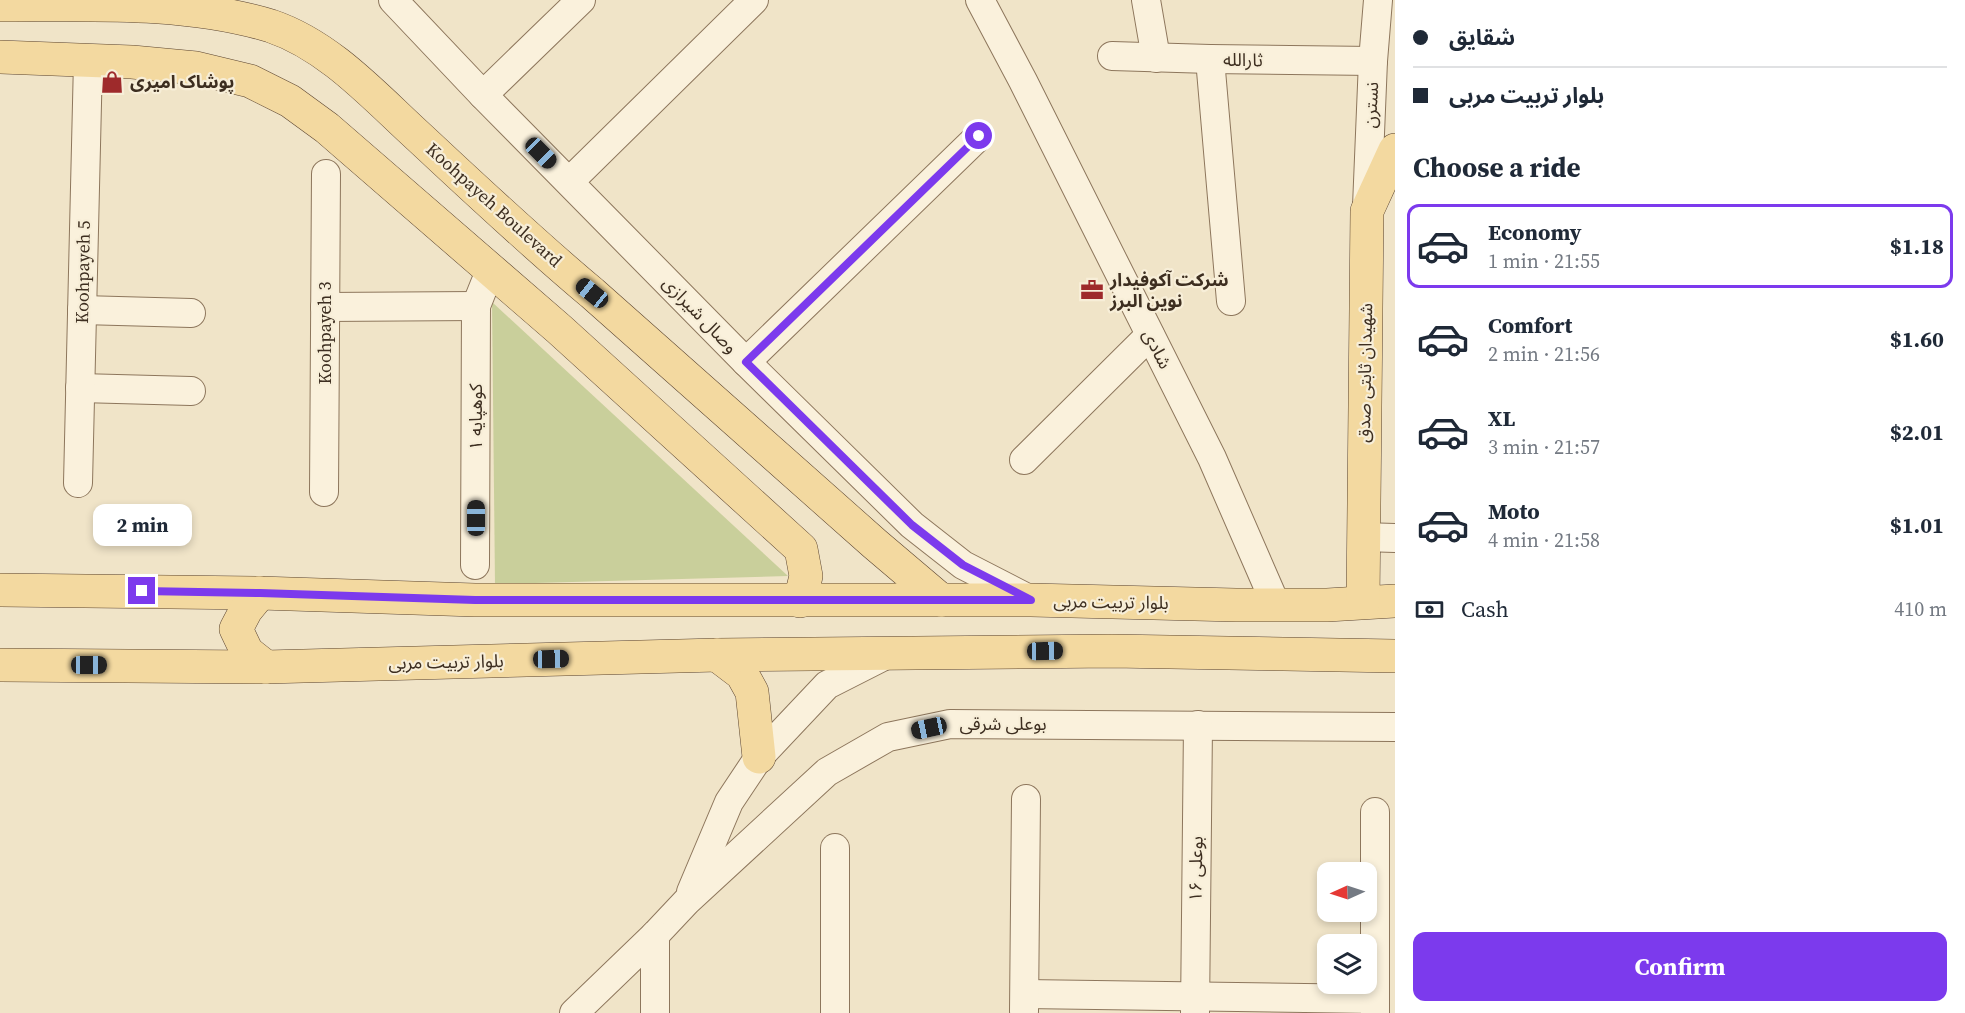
<!DOCTYPE html>
<meta charset="utf-8">
<style>
:root{--surface:#fff;--page:#f6f6f7;--text:#1f2937;--muted:#747a83;--line:#e0e1e3;--accent:#7c3aed}
body{margin:0;font-family:"Source Serif 4","Noto Sans Arabic",serif;background:var(--page);color:var(--text);height:100vh;display:flex;flex-direction:column;font-size:22px;white-space:nowrap}
*{box-sizing:border-box;margin:0}
p{font-size:20px;color:var(--muted)}
.icon{flex:none;width:33px;height:33px;fill:none;stroke:currentColor;stroke-width:2;stroke-linecap:round;stroke-linejoin:round}
.map{position:relative;flex:1;overflow:hidden}
.details{display:flex;flex-direction:column;background:var(--surface);width:570px}
.details>*{flex:none}
.guide{display:grid;align-content:center;height:132px;padding:0 18px;background:var(--surface)}
.needle{width:39px;rotate:267deg}
.controls{position:absolute;left:1317px;top:862px;display:grid;gap:12px}
.controls a{display:grid;place-items:center;width:60px;height:60px;border-radius:12px;background:var(--surface);box-shadow:0 3px 9px #0003;font-size:30px}
.end{position:absolute;width:27px;height:27px;margin:-14px;border:8px solid #7c3aed;background:#fff;box-shadow:0 0 0 3px #fff}
.from{border-radius:50%}
.bubble{position:absolute;height:42px;border-radius:12px;background:var(--surface);box-shadow:0 3px 9px #0003;font-size:20px;font-weight:700;line-height:42px;text-align:center}
.car{position:absolute;width:18px;height:36px;margin:-18px -9px;border-radius:8px;box-shadow:0 0 4px 2px #0007;background:linear-gradient(#222 24%,#8ab4d8 0 40%,#222 0 76%,#8ab4d8 0 86%,#222 0)}
.guide b{display:flex;align-items:center;gap:21px;height:57px;font-size:22px}
.guide b+b{border-top:2px solid var(--line)}
.guide i{width:15px;height:15px;background:var(--text)}
ul{padding:0;list-style:none}
li{display:flex;align-items:center;gap:18px;height:84px;margin:0 12px 9px;padding:0 6px;border:3px solid transparent;border-radius:12px}
li div{flex:1}
li b{display:block;font-size:22px}
li em{font-style:normal;font-weight:700}
li.active{border-color:var(--accent)}
li>.icon{width:54px;height:54px;stroke-width:1.5}
h2{padding:0 18px;font-size:27px;line-height:72px}
.pay{display:flex;align-items:center;gap:15px;height:66px;padding:0 18px;font-size:22px}
.pay p{margin-inline-start:auto}
.action{display:flex;gap:12px;margin-top:auto;padding:12px 18px}
.action a{flex:1;height:69px;border-radius:12px;background:var(--accent);color:#fff;font-size:24px;font-weight:700;line-height:69px;text-align:center}
main{display:flex;flex:1;min-height:0}
.map>svg:first-child{display:block}
.green{fill:#c9cf9b}
.lines{fill:none;stroke-linecap:round;stroke-linejoin:round}
.minor-casing{stroke:#8d765c;stroke-width:30}
.major-casing{stroke:#5b4430;stroke-width:34}
.minor{stroke:#faf1dc;stroke-width:28}
.major{stroke:#f3d9a0;stroke-width:33}
.route{stroke:#7c3aed;stroke-width:8}
.labels{text-anchor:middle;stroke-width:4.5;stroke-linejoin:round;paint-order:stroke}
.street-label{font-size:18px;fill:#3d2e20;stroke:#f7eed8}
.poi-label{font-size:18px;font-weight:bold;fill:#3d2e20;stroke:#f7eed8;text-anchor:start}
</style>
<main>
<div class="map">
<svg width="1395" height="1013" viewBox="0 0 1395 1013">
<rect width="100%" height="100%" fill="#f0e4c8"/>
<path class="green" d="M 492,302 L 788,576 L 495,584 Z"/>
<g class="lines">
<g class="minor-casing">
<g id="minor">
<path d="M 393,0 L 483,95 L 746,362 L 912,525 L 963,565 L 1031,600"/>
<path d="M 980,0 L 1023,81 L 1212,458 L 1276,605"/>
<path d="M 1146,0 L 1156,58"/>
<path d="M 1112,56 L 1210,59 L 1373,61"/>
<path d="M 1210,59 L 1231,301"/>
<path d="M 483,95 L 581,0"/>
<path d="M 570,181 L 754,0"/>
<path d="M 1367,206 L 1373,61 L 1378,0"/>
<path d="M 325,307 L 476,306"/>
<path d="M 82,310 L 191,313"/>
<path d="M 746,362 L 979,136"/>
<path d="M 80,388 L 191,391"/>
<path d="M 1024,460 L 1150,335"/>
<path d="M 78,483 L 88,61"/>
<path d="M 324,492 L 326,174"/>
<path d="M 1363,537 L 1395,538"/>
<path d="M 475,565 L 476,306 L 490,271"/>
<path d="M 835,848 L 835,1013"/>
<path d="M 691,892 L 729,802 L 759,757 L 827,685 L 890,653"/>
<path d="M 1025,994 L 1375,999"/>
<path d="M 1024,1011 L 1026,799"/>
<path d="M 574,1013 L 655,935 L 687,901 L 827,772 L 888,737 L 950,724 L 1395,727"/>
<path d="M 655,1013 L 655,935"/>
<path d="M 1195,1013 L 1198,725"/>
<path d="M 1375,1013 L 1375,812"/>
</g>
</g>
<g class="major-casing">
<g id="major">
<path d="M 0,5 C 90,5 185,0 271,26 C 330,46 374,96 419,137 C 476,190 532,243 592,293 L 875,544 L 941,600"/>
<path d="M 0,57 L 132,62 L 196,68 L 250,81 L 290,101 L 327,128 L 559,329 L 801,549 L 806,576 L 800,601"/>
<path d="M 0,590 L 260,593 L 475,600 L 1031,600 L 1236,605 L 1327,605 L 1395,601"/>
<path d="M 260,593 L 246,610 L 236,629 L 247,652 L 266,667"/>
<path d="M 1363,602 L 1367,211 L 1395,150"/>
<path d="M 717,655 L 742,674 L 752,692 L 759,757"/>
<path d="M 0,665 L 266,667 L 717,655 L 1112,651 L 1395,656"/>
</g>
</g>
<use href="#minor" class="minor"/>
<use href="#major" class="major"/>
</g>
<g class="lines">
<path class="route" d="M 142,591 L 260,593 L 475,600 L 1031,600 L 963,565 L 912,525 L 746,362 L 979,136"/>
</g>
<defs>
<g id="shop-bare" transform="scale(1.8)"><path d="M-5-2.5h2.3a2.7 3.5 0 0 1 5.4 0H5L5.5 6h-11ZM-1.5-2.5h3a1.5 2.3 0 0 0-3 0Z" fill="#9e2a2b" stroke="#f7eed8" stroke-width="2.5" paint-order="stroke"/></g>
<g id="office-bare" transform="scale(1.8)"><path d="M-6-3h4V-5.5h4V-3h4V5H-6ZM-1-4.5V-3h2v-1.5ZM-6 0V1H6V0Z" fill="#9e2a2b" stroke="#f7eed8" stroke-width="2.5" paint-order="stroke"/></g>
</defs>
<g fill-rule="evenodd">
<use href="#shop-bare" x="112" y="82"/>
<use href="#office-bare" x="1092" y="290"/>
</g>
<g class="labels">
<g class="street-label">
<text transform="translate(1243 60) rotate(1)" y="6">ثارالله</text>
<text transform="translate(1371 105) rotate(-87)" y="6">نسترن</text>
<text transform="translate(494 205) rotate(42)" y="6">Koohpayeh Boulevard</text>
<text transform="translate(83 272) rotate(-89)" y="6">Koohpayeh 5</text>
<text transform="translate(700 315) rotate(46)" y="6">وصال شیرازی</text>
<text transform="translate(325 333) rotate(-90)" y="6">Koohpayeh 3</text>
<text transform="translate(1157 349) rotate(63)" y="6">شادی</text>
<text transform="translate(1365 373) rotate(-89)" y="6">شهیدان ثابتی صدق</text>
<text transform="translate(476 417) rotate(-90)" y="6">کوهپایه ۱</text>
<text transform="translate(1111 602) rotate(1)" y="6">بلوار تربیت مربی</text>
<text transform="translate(446 662) rotate(-1)" y="6">بلوار تربیت مربی</text>
<text x="1003" y="730">بوعلی شرقی</text>
<text transform="translate(1196 869) rotate(-89)" y="6">بوعلی ۱۶</text>
</g>
<g class="poi-label">
<text x="130" y="88">پوشاک امیری</text>
<text x="1110" y="286">شرکت آکوفیدار<tspan x="1110" dy="21">نوین البرز</tspan></text>
</g>
</g>
</svg>
<div class="controls">
<a><svg class="needle" viewBox="-14 -14 28 28"><path d="M0-13l5 13h-10z" fill="#e53935"/><path d="M0 13l5-13h-10z" fill="#747a83"/></svg></a>
<a><svg class="icon" aria-label="layers" viewBox="0 0 24 24"><path d="M12 4l9 5-9 5-9-5zM3 14l9 5 9-5"/></svg></a>
</div>
<i class="end from" style="left:979px;top:136px"></i>
<i class="end" style="left:142px;top:591px"></i>
<div class="bubble" style="left:93px;top:504px;width:99px">2 min</div>
<i class="car" style="left:541px;top:153px;rotate:135deg"></i>
<i class="car" style="left:592px;top:293px;rotate:309deg"></i>
<i class="car" style="left:476px;top:518px;rotate:0deg"></i>
<i class="car" style="left:1045px;top:651px;rotate:89deg"></i>
<i class="car" style="left:551px;top:659px;rotate:89deg"></i>
<i class="car" style="left:89px;top:665px;rotate:90deg"></i>
<i class="car" style="left:929px;top:728px;rotate:258deg"></i>
</div>
<section class="details">
<div class="guide">
<b><i class="from"></i>شقایق</b>
<b><i></i>بلوار تربیت مربی</b>
</div>
<h2>Choose a ride</h2>
<ul>
<li class="active"><svg class="icon" aria-label="car" viewBox="0 0 24 24"><path d="M5 17H2v-5l4-1 3-4h7l3 4 3 1v5h-3M9 17h6M6 11h13"/><circle cx="7" cy="17" r="2"/><circle cx="17" cy="17" r="2"/></svg><div><b>Economy</b><p>1 min · 21:55</p></div><em>$1.18</em></li>
<li><svg class="icon" aria-label="car" viewBox="0 0 24 24"><path d="M5 17H2v-5l4-1 3-4h7l3 4 3 1v5h-3M9 17h6M6 11h13"/><circle cx="7" cy="17" r="2"/><circle cx="17" cy="17" r="2"/></svg><div><b>Comfort</b><p>2 min · 21:56</p></div><em>$1.60</em></li>
<li><svg class="icon" aria-label="car" viewBox="0 0 24 24"><path d="M5 17H2v-5l4-1 3-4h7l3 4 3 1v5h-3M9 17h6M6 11h13"/><circle cx="7" cy="17" r="2"/><circle cx="17" cy="17" r="2"/></svg><div><b>XL</b><p>3 min · 21:57</p></div><em>$2.01</em></li>
<li><svg class="icon" aria-label="car" viewBox="0 0 24 24"><path d="M5 17H2v-5l4-1 3-4h7l3 4 3 1v5h-3M9 17h6M6 11h13"/><circle cx="7" cy="17" r="2"/><circle cx="17" cy="17" r="2"/></svg><div><b>Moto</b><p>4 min · 21:58</p></div><em>$1.01</em></li>
</ul>
<div class="pay"><svg class="icon" aria-label="cash" viewBox="0 0 24 24"><path d="M3 7h18v10H3z"/><circle cx="12" cy="12" r="2"/></svg>Cash<p>410 m</p></div>
<div class="action"><a>Confirm</a></div>
</section>
</main>
